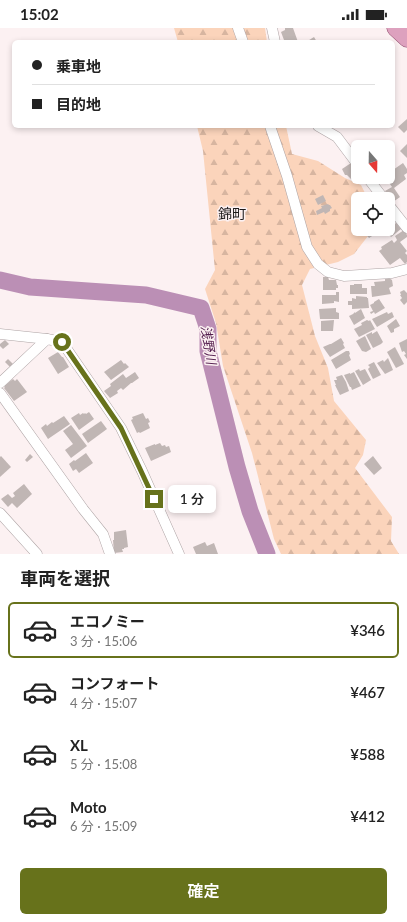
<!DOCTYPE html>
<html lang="ja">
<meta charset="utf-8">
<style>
:root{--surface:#fff;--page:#f2f2f2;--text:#222;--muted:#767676;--line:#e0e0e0;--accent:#67721b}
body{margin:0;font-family:Lato,"Noto Sans JP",sans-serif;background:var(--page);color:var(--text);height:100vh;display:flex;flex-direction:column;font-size:15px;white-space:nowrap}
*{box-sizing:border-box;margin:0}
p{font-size:13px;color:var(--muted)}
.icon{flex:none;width:22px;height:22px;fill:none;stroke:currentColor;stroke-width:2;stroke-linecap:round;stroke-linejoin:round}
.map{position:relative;height:526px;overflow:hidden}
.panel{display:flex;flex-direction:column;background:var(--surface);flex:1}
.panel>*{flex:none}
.banner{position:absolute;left:12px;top:12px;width:383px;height:88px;border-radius:6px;box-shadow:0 2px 6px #0003;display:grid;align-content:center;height:88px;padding:0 20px;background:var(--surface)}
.needle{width:26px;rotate:160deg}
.controls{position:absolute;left:351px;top:112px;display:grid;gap:8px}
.controls a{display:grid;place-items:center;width:44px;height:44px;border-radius:6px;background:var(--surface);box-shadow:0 2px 6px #0003;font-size:20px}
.end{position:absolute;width:18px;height:18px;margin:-9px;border:5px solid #67721b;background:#fff;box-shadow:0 0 0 2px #fff}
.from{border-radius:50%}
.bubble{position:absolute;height:28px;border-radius:6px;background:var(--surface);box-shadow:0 2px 6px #0003;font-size:13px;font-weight:600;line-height:28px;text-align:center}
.banner b{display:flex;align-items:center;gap:14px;height:38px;font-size:15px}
.banner b+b{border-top:1px solid var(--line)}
.banner i{width:10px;height:10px;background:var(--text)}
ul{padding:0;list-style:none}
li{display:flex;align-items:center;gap:12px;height:56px;margin:0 8px 6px;padding:0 12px;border:2px solid transparent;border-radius:6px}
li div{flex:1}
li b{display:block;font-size:15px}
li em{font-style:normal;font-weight:600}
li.selected{border-color:var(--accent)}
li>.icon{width:36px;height:36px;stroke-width:1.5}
h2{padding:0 20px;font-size:18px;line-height:48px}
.cta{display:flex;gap:8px;margin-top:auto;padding:8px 20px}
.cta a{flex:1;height:46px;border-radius:6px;background:var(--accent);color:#fff;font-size:16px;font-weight:600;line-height:46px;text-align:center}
.status{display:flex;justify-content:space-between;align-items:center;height:28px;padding:0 20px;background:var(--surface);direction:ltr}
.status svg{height:11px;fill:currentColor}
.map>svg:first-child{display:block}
.forest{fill:url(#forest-firs)}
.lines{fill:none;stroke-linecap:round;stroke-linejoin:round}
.river{stroke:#bb8fb5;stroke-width:17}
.building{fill:#c0b6b4}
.street-casing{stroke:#aea4a5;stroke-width:11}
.primary-casing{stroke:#8b4968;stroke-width:17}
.street{stroke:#fff;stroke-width:10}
.primary{stroke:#dda1be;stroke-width:16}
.route{stroke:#67721b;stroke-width:5}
.labels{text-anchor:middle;stroke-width:3;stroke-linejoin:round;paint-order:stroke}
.water-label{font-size:13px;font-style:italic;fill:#541e4f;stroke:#fcf1f2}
.quarter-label{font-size:14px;fill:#1c1919;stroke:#fcf1f2}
</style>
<div class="status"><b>15:02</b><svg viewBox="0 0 49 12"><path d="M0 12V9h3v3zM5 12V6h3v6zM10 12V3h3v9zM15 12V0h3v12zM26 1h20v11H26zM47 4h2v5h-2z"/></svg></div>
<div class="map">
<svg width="407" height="526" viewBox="0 0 407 526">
<defs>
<pattern id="forest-firs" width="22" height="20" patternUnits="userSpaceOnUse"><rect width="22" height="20" fill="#fbd4bb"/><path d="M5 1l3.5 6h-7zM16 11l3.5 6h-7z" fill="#d7b5a0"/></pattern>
</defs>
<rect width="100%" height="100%" fill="#fcf1f2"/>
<g class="forest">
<path d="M 174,0 L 265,0 L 267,14 L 178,14 Z"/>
<path d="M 197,98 L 286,98 L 292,126 L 318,133 L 345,150 L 361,157 L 368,171 L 358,171 L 358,201 L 369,201 L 368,208 L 354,226 L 338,234 L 310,241 L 302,257 L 315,308 L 328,340 L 334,373 L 366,412 L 363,427 L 355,440 L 392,489 L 391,513 L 399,526 L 281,526 L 274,511 L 252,425 L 223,338 L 216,295 L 205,261 L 215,242 L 203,123 Z"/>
</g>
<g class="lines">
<path class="river" d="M 0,252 L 30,259 L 146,267 L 201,280 L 208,301 L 208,323 L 237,439 L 250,483 L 267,526"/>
</g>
<g class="building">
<path d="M 285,0 L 293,0 L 298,14 L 278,14 L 284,12 L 281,4 L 285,2 Z"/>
<path d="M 314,9 L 317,14 L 306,14 Z"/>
<path d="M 407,91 L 407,102 L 404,105 L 398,99 Z"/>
<path d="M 407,116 L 407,130 L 400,123 Z"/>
<path d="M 351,135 L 356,141 L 353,142 L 355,145 L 356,144 L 358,149 L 351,151 L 347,147 L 345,147 L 342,141 Z"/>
<path d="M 403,135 L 407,141 L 407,145 L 404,147 L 406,151 L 394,160 L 400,169 L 393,174 L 385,163 L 392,159 L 386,150 L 380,154 L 377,149 L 388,149 L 388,142 L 390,144 Z"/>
<path d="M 323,167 L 326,173 L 318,177 L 315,171 Z"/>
<path d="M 328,176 L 329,177 L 330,177 L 332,180 L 330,181 L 330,183 L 325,186 L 324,184 L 317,187 L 316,183 L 322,180 L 321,178 Z"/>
<path d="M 396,195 L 401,201 L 391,209 L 386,203 Z"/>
<path d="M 358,201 L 383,201 L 369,210 L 364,204 L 362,206 Z"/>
<path d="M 404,202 L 407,207 L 407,209 L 400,214 L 407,223 L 405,225 L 407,227 L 407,234 L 405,236 L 400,230 L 390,237 L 379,223 L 382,221 L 381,219 L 392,212 L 394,215 L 397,212 L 395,208 Z"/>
<path d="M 323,249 L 328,249 L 329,252 L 336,252 L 337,257 L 338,257 L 338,260 L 336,260 L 336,262 L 323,262 Z"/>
<path d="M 389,250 L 392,252 L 393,258 L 389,260 L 391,266 L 372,269 L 371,258 L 375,258 L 374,254 L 385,253 L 385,251 Z"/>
<path d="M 354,256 L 362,256 L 362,260 L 367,260 L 367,266 L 350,266 L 350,257 L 354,257 Z"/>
<path d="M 404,262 L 407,265 L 407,274 L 404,277 L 400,272 L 402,270 L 400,267 L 401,267 L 400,264 Z"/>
<path d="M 336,264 L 339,264 L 339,274 L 334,273 L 334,275 L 322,276 L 322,267 L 336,267 Z"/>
<path d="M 356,268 L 367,269 L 367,270 L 368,270 L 369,280 L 352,281 L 352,277 L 348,277 L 348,273 L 352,273 L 352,270 L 356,271 Z"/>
<path d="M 379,271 L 385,280 L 375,286 L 374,284 L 371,286 L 370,284 L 373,283 L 370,277 L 374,275 L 374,274 Z"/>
<path d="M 336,280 L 336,284 L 339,285 L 339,291 L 320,291 L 319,281 Z"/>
<path d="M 361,281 L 365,290 L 354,297 L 349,288 L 353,286 L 355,284 L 355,285 Z"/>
<path d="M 387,284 L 388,286 L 392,284 L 394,289 L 377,299 L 372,291 Z"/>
<path d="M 396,291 L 400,298 L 394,301 L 394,304 L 391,305 L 387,298 Z"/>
<path d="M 334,292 L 333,303 L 321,303 L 321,293 Z"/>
<path d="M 367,292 L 369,293 L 370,292 L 375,301 L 359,309 L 354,301 L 362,297 L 361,295 Z"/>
<path d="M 377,303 L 383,314 L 381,316 L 373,320 L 366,307 L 372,304 L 372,306 Z"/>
<path d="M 365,308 L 371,321 L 366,324 L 362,323 L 356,313 Z"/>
<path d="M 341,310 L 344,315 L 343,316 L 345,320 L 330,329 L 323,319 L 330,316 L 331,316 Z"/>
<path d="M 407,311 L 407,331 L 404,327 L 406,326 L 404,323 L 402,324 L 399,315 Z"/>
<path d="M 5,312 L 9,316 L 3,321 L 0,318 L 0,316 Z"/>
<path d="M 395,319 L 404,336 L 396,340 L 387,324 Z"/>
<path d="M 346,323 L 349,323 L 350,326 L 349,327 L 351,332 L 336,341 L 331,332 Z"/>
<path d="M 58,324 L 62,329 L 63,329 L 69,339 L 58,346 L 48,330 Z"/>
<path d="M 388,330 L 393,342 L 385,346 L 377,335 L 383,332 L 384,334 Z"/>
<path d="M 8,331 L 13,336 L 10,339 L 5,334 Z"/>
<path d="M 121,332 L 124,336 L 125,335 L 129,339 L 111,352 L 104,344 Z"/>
<path d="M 374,334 L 381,347 L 373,351 L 368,341 L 370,339 L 368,337 Z"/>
<path d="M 359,341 L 360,343 L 365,341 L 371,352 L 363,357 L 355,343 Z"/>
<path d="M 135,344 L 139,350 L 132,355 L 131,355 L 123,362 L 121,360 L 117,363 L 118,365 L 110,370 L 104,363 L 111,358 L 110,356 L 123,346 L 126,350 Z"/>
<path d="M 354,344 L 361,358 L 352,362 L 351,359 L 350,359 L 344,347 L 350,345 L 350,346 Z"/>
<path d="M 342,347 L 346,354 L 349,363 L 340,367 L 335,357 L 336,357 L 334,352 L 337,352 L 336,349 Z"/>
<path d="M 13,351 L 15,353 L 17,351 L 27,364 L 14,373 L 4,360 L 5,359 L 4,358 Z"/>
<path d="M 89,384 L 94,391 L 79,402 L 71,390 L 79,385 L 80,387 L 83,385 L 84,386 L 85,385 L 86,386 Z"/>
<path d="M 143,385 L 146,391 L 148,390 L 150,394 L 148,395 L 150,400 L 140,405 L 139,404 L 137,405 L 131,392 L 133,391 L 132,389 Z"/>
<path d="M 64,388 L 70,396 L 48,411 L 41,400 L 46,396 L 47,398 L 52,394 L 53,395 Z"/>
<path d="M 101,393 L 107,401 L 88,415 L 82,406 Z"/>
<path d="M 71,397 L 87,418 L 71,430 L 65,422 L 73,416 L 63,403 Z"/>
<path d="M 160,415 L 162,418 L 165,417 L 166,419 L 169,418 L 171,424 L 151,433 L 145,420 L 155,416 L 155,417 Z"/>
<path d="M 86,425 L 93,435 L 79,445 L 76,441 L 73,443 L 69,436 L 74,432 L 75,433 Z"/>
<path d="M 30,426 L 33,429 L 27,434 L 25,432 Z"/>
<path d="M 1,428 L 11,439 L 0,449 L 0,429 Z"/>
<path d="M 373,428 L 382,440 L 374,447 L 364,436 Z"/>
<path d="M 24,456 L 32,466 L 17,480 L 12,475 L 8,479 L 1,471 L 8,466 L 12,470 L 15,468 L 13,465 Z"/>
<path d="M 126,502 L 128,519 L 124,520 L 124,521 L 122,521 L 123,524 L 114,525 L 113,512 L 114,512 L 114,504 Z"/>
<path d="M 205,514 L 207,518 L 214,515 L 218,526 L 196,526 L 193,519 Z"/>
</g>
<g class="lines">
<g class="street-casing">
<g id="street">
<path d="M 238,0 L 243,14"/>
<path d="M 272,0 L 275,14"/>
<path d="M 270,98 L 287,148 L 307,219 L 318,236 L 328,244 L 344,248 L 392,245 L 407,241"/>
<path d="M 318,98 L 337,109 L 358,137"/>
<path d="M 367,149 L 384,171"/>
<path d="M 388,176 L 407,200"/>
<path d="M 0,306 L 47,311 L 62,314 L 121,400 L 142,443 L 179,526"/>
<path d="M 0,355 L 47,311"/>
<path d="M 0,365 L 83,481 L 103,506 L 110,526"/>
<path d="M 0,485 L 37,526"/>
</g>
</g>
<g class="primary-casing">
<path id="primary" d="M 395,0 L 407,11"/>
</g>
<use href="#street" class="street"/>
<use href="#primary" class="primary"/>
</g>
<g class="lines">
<path class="route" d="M 62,314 L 121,400 L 154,471"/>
</g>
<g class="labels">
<g class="water-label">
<text transform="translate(209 317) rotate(81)" y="5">浅野川</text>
</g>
<g class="quarter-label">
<text x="232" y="191">錦町</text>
</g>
</g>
</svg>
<div class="controls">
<a><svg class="needle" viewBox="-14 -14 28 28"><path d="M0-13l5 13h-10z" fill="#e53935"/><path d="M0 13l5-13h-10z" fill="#767676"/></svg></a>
<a><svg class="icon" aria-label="locate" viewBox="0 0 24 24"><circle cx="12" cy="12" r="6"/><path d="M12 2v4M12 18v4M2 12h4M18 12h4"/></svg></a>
</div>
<i class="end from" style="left:62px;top:314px"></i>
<i class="end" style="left:154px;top:471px"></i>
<div class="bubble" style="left:168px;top:457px;width:48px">1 分</div>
<div class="banner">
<b><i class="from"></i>乗車地</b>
<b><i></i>目的地</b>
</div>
</div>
<section class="panel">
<h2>車両を選択</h2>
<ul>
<li class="selected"><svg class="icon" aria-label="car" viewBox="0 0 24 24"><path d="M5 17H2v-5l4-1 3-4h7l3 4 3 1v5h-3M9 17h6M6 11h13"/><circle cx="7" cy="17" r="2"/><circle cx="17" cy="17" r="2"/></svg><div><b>エコノミー</b><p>3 分 · 15:06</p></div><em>¥346</em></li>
<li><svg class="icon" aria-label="car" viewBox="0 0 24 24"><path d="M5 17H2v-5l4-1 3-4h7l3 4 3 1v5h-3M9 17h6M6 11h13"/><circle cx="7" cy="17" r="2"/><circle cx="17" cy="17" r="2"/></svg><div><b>コンフォート</b><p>4 分 · 15:07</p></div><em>¥467</em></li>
<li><svg class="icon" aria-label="car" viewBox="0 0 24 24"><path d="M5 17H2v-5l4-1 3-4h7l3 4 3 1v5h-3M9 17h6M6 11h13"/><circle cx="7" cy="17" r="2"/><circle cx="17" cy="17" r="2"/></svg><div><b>XL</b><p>5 分 · 15:08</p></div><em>¥588</em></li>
<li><svg class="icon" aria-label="car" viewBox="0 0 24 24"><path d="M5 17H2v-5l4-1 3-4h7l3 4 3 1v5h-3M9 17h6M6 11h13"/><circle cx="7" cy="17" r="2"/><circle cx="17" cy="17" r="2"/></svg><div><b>Moto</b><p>6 分 · 15:09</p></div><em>¥412</em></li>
</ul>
<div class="cta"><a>確定</a></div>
</section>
